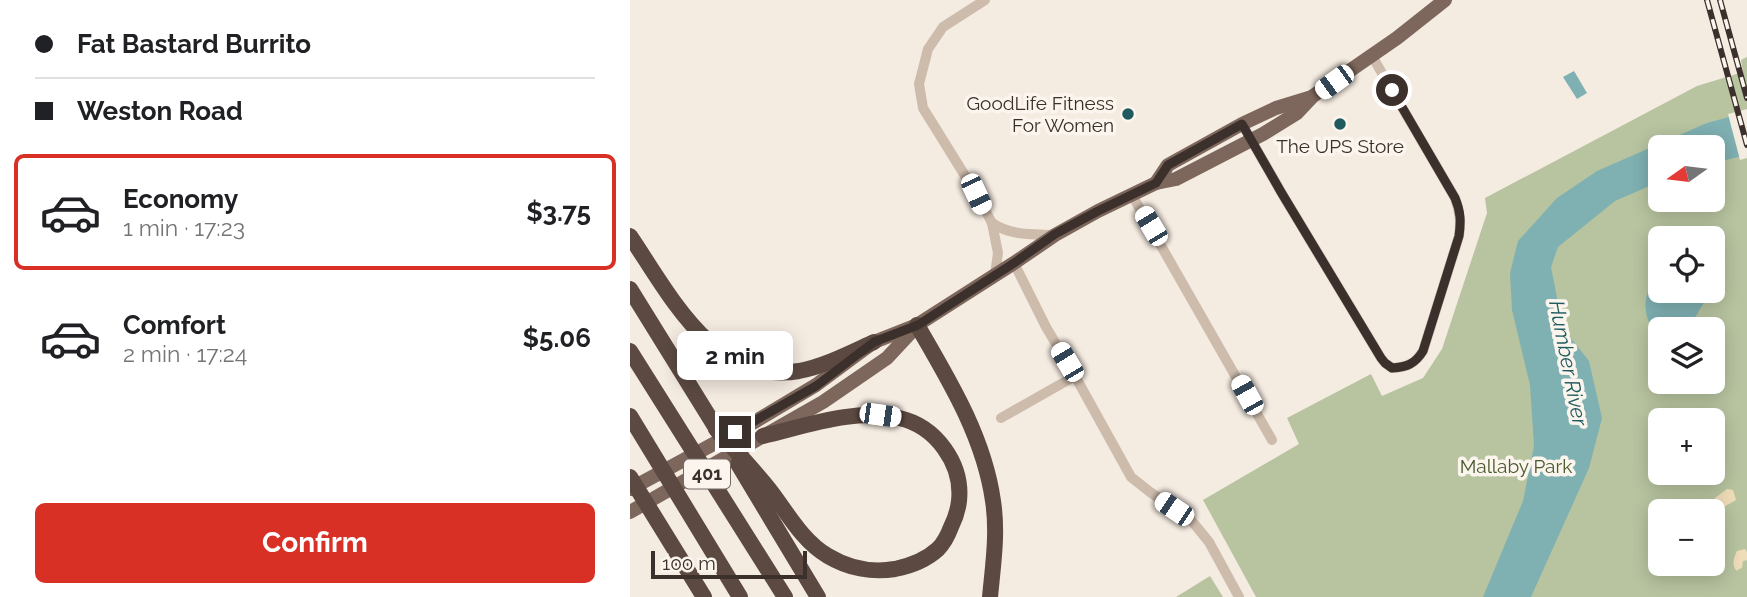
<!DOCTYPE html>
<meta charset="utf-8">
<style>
:root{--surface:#fff;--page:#f2f2f2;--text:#202124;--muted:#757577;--line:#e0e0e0;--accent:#d93025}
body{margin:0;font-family:Raleway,sans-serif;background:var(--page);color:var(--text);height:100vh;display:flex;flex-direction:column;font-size:26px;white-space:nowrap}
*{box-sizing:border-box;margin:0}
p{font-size:23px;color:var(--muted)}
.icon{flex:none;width:38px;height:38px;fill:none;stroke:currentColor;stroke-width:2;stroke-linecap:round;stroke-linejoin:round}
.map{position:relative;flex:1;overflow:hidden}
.panel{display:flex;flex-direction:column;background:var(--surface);width:630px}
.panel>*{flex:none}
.top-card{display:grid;align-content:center;height:154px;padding:0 35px;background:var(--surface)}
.needle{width:46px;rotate:256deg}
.tools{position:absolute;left:1018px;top:135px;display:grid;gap:14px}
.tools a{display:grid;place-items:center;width:77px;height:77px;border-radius:10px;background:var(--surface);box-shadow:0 4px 18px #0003;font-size:35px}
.scale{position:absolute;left:21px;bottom:18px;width:156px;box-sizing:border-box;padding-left:7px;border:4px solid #3b302b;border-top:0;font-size:19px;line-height:24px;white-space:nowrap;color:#3b302b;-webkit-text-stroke:5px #fbf5ee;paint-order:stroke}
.end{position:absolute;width:32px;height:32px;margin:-16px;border:9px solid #3b302b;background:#fff;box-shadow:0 0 0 4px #fff}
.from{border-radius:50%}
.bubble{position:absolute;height:49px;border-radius:10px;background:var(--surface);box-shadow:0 4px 18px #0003;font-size:23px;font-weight:700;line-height:49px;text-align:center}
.car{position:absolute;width:21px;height:42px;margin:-21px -10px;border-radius:9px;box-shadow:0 0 5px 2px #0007;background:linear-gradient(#fff 24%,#345 0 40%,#fff 0 76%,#345 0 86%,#fff 0)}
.top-card b{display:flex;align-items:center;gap:24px;height:66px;font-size:26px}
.top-card b+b{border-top:2px solid var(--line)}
.top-card i{width:18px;height:18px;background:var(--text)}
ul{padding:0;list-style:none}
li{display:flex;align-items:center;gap:21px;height:116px;margin:0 14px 10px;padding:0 21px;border:4px solid transparent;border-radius:10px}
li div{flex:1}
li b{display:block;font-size:26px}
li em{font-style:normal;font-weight:700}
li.selected{border-color:var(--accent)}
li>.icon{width:63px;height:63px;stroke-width:1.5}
.primary-button{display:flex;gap:14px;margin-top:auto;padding:14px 35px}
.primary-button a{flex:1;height:80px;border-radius:10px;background:var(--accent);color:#fff;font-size:28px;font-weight:700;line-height:80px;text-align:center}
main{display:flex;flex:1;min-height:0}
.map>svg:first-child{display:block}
.green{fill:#b8c4a0;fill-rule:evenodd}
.sand{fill:#efdcb8}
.water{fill:#7fb0b2}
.pier{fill:#f4ebe1}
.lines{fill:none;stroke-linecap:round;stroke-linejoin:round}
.minor{stroke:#cdbbac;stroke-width:10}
.major{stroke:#7d675c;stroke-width:14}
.highway{stroke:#5c4a42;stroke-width:16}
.rail-casing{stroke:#3b302b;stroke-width:6}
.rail{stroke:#fbf5ee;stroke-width:3.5;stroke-dasharray:10;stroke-linecap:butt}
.route{stroke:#3b302b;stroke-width:9}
.poi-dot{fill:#1f5a5e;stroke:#fbf5ee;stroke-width:2.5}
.labels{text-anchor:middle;stroke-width:7;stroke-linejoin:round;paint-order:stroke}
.shield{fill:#fbf5ee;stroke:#756b66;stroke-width:2}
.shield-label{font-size:18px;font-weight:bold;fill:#3b302b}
.poi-label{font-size:19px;fill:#3b302b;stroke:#fbf5ee;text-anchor:end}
.park-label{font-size:19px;fill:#4a5a2e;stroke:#fbf5ee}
.water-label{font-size:21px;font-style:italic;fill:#1f5a5e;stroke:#fbf5ee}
</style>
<main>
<section class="panel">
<div class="top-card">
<b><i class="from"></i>Fat Bastard Burrito</b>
<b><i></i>Weston Road</b>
</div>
<ul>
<li class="selected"><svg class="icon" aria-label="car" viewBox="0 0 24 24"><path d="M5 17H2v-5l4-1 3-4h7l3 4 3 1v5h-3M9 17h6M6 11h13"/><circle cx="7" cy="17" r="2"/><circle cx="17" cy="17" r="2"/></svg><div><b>Economy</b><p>1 min · 17:23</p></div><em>$3.75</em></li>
<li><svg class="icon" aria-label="car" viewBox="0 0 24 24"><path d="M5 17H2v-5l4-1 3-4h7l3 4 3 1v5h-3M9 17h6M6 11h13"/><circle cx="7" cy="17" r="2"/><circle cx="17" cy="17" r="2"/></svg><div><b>Comfort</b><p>2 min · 17:24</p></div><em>$5.06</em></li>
</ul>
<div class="primary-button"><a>Confirm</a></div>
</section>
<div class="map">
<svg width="1117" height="597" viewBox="0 0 1117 597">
<rect width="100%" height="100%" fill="#f4ebe1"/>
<g class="green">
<path d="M 1117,57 L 1117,597 L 626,597 L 573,500 L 669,444 L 657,418 L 741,374 L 752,396 L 793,378 L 812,349 L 857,213 L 855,198 L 1067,86 L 1113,72 L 1111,60 ZM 1031,147 L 1083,147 L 1083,200 L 1031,200 ZM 1031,238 L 1083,238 L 1083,290 L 1031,290 ZM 1031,329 L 1083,329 L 1083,382 L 1031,382 ZM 1031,420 L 1083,420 L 1083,472 L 1031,472 ZM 1031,511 L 1083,511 L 1083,564 L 1031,564 Z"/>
<path d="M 580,576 L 593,597 L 546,597 Z"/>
</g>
<g class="sand">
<path d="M 1097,489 L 1103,490 L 1106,500 L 1092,508 L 1088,507 L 1084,502 L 1085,498 Z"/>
<path d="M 1115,549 L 1117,552 L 1117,560 L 1113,561 L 1112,568 L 1109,569 L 1107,571 C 1101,566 1104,557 1107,551 Z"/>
</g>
<g class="water">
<path d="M 944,71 L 957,93 L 947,99 L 933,77 Z"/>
<path d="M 1117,112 L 1117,155 L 1083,163 L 1083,147 L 1031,147 L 1031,181 L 985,201 L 928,247 L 921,267 L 933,328 L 959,361 L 972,418 L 959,468 L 901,597 L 853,597 L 893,501 L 904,446 L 900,385 L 882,310 L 880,273 L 888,241 L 927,198 L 967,171 L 1077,123 Z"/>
<path d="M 1083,241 C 1106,250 1091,271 1083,286 Z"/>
<path d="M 1031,271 L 1031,290 L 1081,291 L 1058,329 L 1031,329 L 1030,340 C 1011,317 1010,293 1031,271 Z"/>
</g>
<path class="pier" d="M 1117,109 L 1117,158 L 1110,160 L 1098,114 Z"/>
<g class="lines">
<g class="minor">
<path d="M 355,0 L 313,27 L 298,49 L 289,84 L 293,108 L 347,195 L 362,223 L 368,253 L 365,275"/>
<path d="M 612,124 L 651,192 L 751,358 L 755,363 L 762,368 C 777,367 785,364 793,351 L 829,236 C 831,222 830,212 825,198 L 742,56"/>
<path d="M 502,195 L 642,440"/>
<path d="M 362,223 C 381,236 403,234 425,235"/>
<path d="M 384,263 L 416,327 L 445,376 L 501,477 L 520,492 L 561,520 L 579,542 L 609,597"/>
<path d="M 371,418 L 445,376"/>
</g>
<g class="major">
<path d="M 526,183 L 538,165 L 612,124 L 646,108 L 682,97"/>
<path d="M 0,489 L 126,421 L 186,385 L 244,342 L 287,325 L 384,263 L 425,235 L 468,211 L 526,183 L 546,179 L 633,134 L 667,113 L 683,96 L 767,38 L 815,0"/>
<path d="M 0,512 L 193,402 L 257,358 L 284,329"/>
</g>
<g class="highway">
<path d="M 0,236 C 40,295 84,385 169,371 C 195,366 220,353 244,342"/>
<path d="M 0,289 L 91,436"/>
<path d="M 287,325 C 319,380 354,437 363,501 C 368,533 363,565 360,597"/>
<path d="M 0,351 L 155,597"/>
<path d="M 0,416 L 110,597"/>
<path d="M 86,429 C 104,449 122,468 139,489 C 157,512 172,541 198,556 C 218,568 242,573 265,569 C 280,566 296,560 308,549 C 314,543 318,535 321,527 C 325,519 328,510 329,501 C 333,464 306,426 269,418 C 225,408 176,426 133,436"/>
<path d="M 108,464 L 188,597"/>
<path d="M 0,477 L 74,597"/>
</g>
<g class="rail-casing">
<g id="rail">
<path d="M 1077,0 L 1117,145"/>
<path d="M 1090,0 L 1117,98"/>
</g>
</g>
<use href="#rail" class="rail"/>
</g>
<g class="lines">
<path class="route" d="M 105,432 L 186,386 L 244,342 L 288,325 L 384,263 L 425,234 L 468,211 L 526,183 L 538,165 L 612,124 L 651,192 L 751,358 L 755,363 L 762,368 C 777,367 785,364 793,351 L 829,236 C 831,222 831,212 825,198 L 762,90"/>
</g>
<g class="poi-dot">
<circle cx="498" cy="114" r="7"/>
<circle cx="710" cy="124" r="7"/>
</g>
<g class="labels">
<rect class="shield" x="54" y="459.5" width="46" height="29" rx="5"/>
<g class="shield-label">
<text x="77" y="480">401</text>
</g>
<g class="poi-label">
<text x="484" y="110">GoodLife Fitness<tspan x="484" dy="22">For Women</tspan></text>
<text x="710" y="153" text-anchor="middle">The UPS Store</text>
</g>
<g class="park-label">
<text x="886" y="473">Mallaby Park</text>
</g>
<g class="water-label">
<text transform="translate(938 363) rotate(79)" y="7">Humber River</text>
</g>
</g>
</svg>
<div class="tools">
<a><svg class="needle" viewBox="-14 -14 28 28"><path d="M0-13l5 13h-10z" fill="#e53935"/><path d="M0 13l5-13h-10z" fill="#757577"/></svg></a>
<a><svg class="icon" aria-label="locate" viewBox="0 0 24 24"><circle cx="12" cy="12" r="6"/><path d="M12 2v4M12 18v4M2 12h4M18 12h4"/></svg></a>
<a><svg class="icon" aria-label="layers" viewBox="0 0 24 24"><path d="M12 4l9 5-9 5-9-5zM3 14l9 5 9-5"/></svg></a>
<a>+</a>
<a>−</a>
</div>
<div class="scale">100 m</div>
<i class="end from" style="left:762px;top:90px"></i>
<i class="end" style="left:105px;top:432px"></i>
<div class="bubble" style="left:47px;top:331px;width:116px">2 min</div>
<i class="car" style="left:704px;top:82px;rotate:234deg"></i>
<i class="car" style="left:346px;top:194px;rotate:155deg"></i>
<i class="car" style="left:521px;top:226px;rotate:329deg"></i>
<i class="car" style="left:437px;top:362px;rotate:329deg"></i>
<i class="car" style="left:617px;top:395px;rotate:331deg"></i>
<i class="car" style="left:250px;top:415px;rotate:98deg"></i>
<i class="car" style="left:544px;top:509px;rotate:304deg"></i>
</div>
</main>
